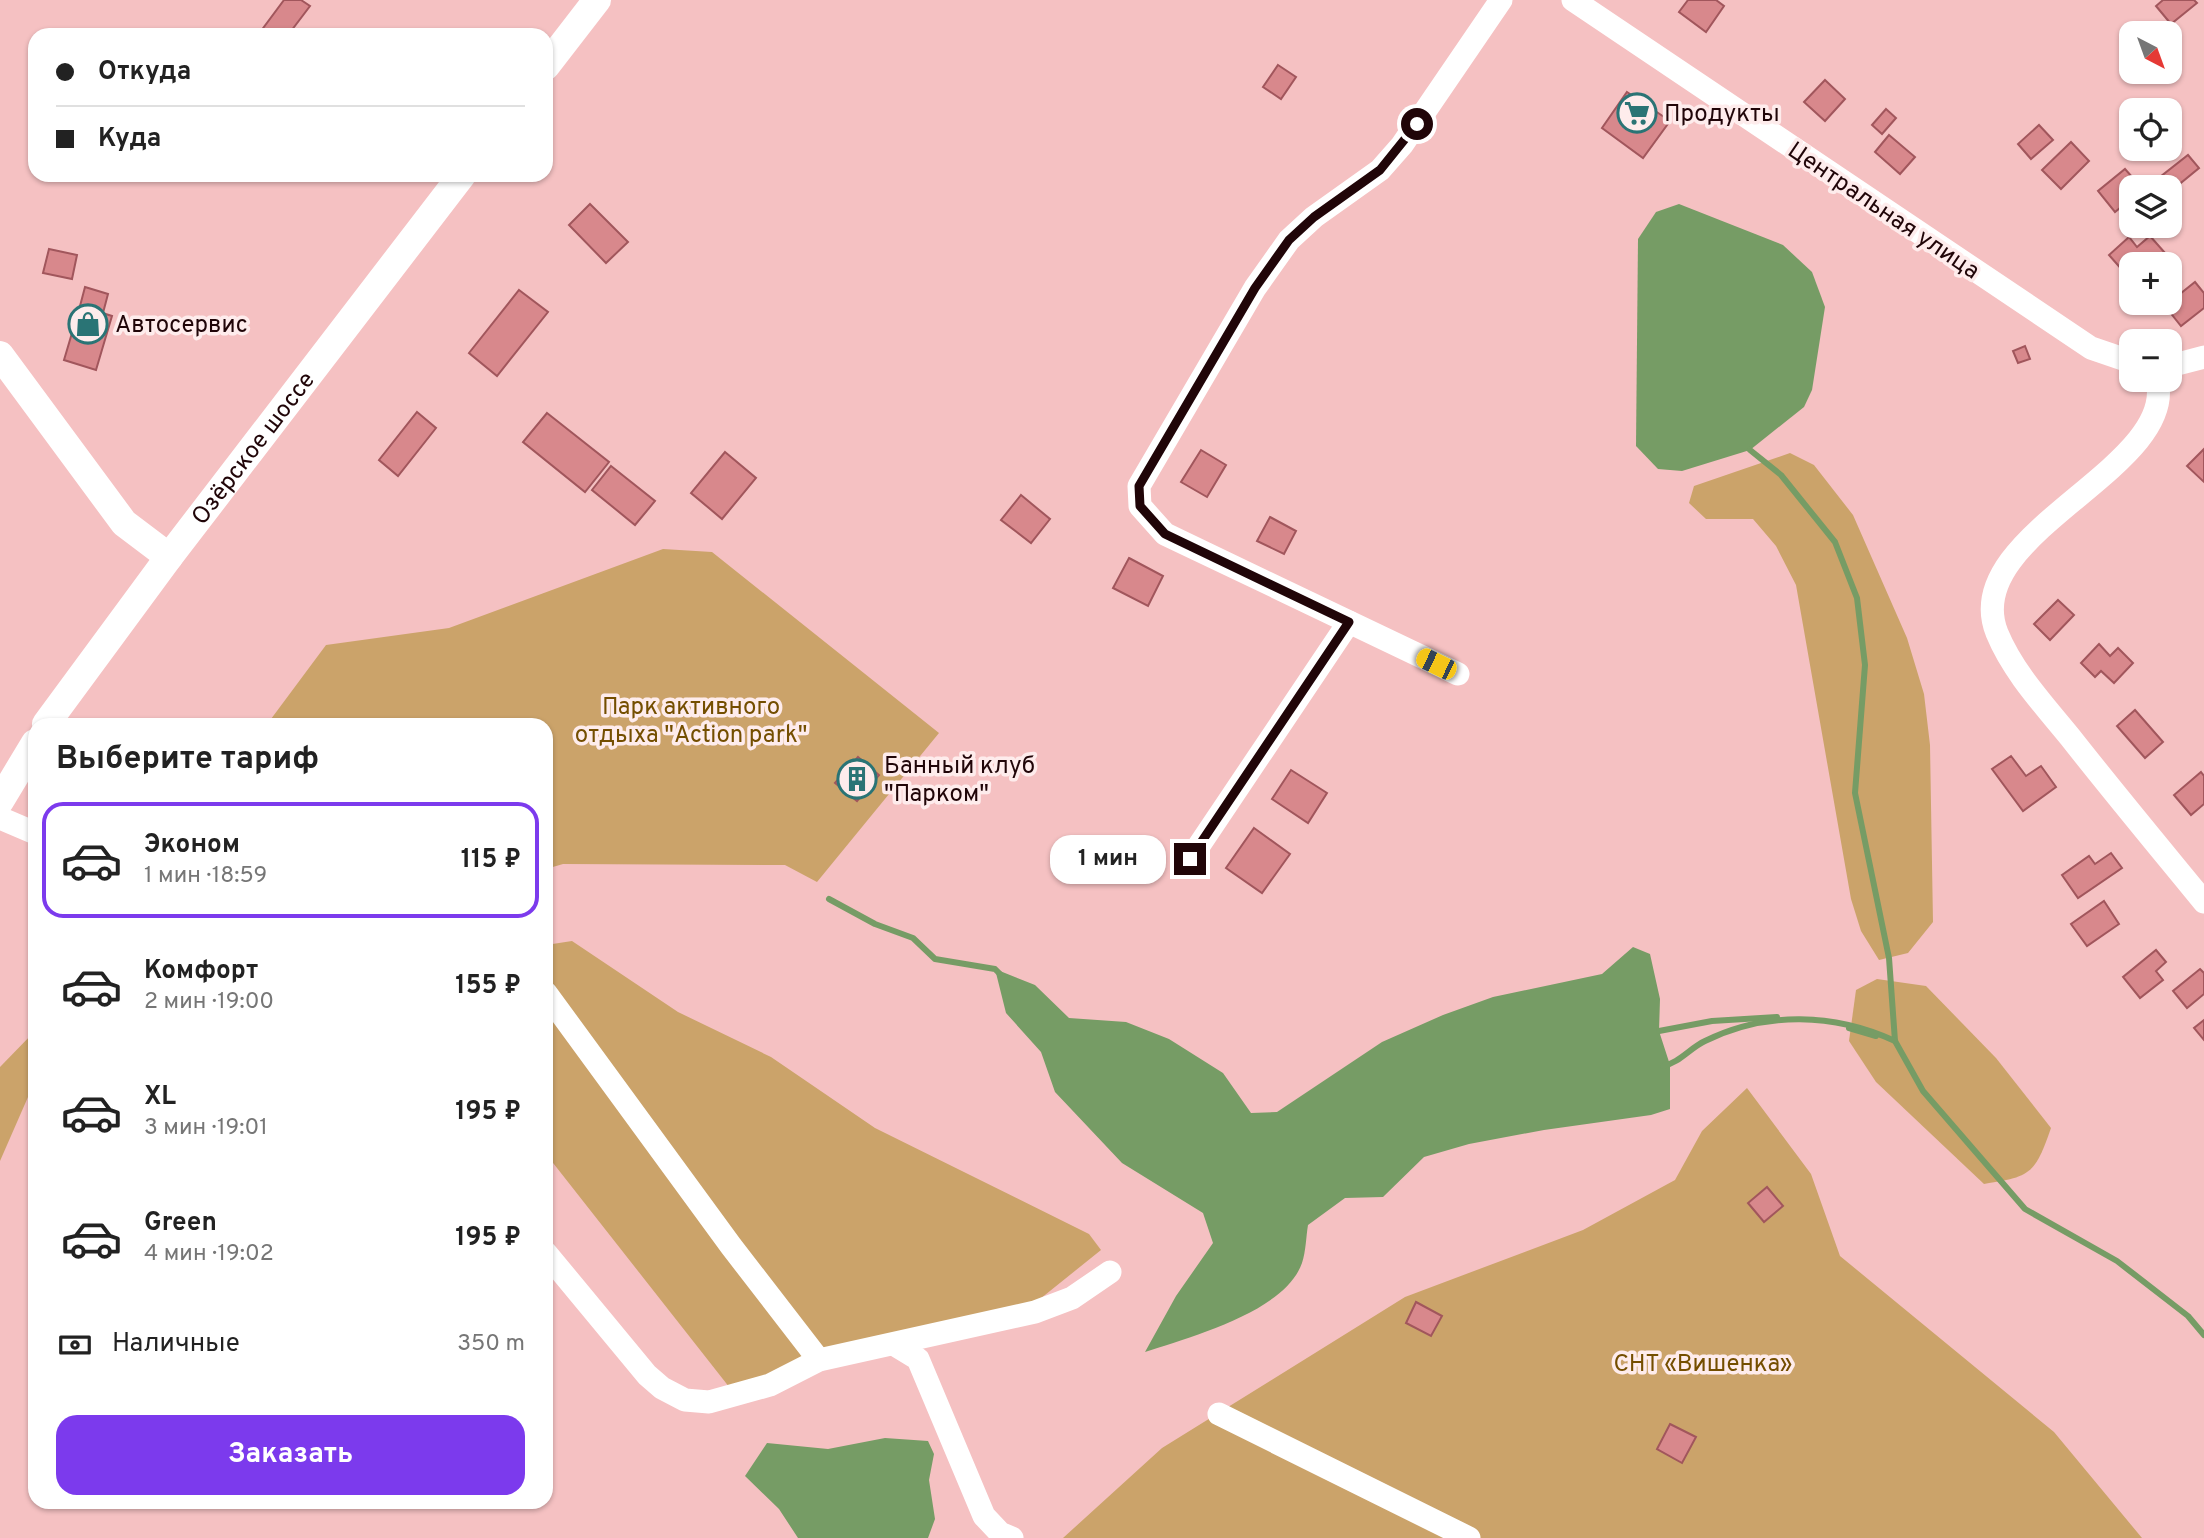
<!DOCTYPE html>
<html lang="ru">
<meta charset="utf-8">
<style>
:root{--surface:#fff;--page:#f6f6f6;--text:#222;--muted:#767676;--line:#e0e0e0;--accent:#7c3aed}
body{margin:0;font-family:Overpass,sans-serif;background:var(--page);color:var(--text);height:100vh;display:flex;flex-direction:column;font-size:26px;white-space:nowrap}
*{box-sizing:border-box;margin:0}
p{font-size:23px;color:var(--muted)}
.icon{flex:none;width:38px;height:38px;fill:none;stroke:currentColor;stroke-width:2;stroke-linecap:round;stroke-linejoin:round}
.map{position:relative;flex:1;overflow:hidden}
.sheet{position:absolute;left:28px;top:718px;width:525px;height:791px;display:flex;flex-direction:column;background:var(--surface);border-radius:21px;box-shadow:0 2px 5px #0004}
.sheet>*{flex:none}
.guide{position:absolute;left:28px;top:28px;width:525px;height:154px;border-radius:21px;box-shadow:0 2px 5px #0004;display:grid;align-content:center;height:154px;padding:0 28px;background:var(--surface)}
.needle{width:46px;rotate:139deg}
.tools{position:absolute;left:2119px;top:21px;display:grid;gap:14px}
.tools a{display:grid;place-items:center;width:63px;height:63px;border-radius:14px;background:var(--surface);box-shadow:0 2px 5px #0004;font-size:35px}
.end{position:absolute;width:32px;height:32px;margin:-16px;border:9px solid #200508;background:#fff;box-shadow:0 0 0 4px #fff}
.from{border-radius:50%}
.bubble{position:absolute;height:49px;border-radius:21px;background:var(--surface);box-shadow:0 2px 5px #0004;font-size:23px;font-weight:700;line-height:49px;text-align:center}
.car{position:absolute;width:21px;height:42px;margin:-21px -10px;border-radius:9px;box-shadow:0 0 5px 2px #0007;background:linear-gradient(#f5c518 24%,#345 0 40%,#f5c518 0 76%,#345 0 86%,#f5c518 0)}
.guide b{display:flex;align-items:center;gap:24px;height:66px;font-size:26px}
.guide b+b{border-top:2px solid var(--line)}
.guide i{width:18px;height:18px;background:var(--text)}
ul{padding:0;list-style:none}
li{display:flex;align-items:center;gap:21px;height:116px;margin:0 14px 10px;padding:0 14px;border:4px solid transparent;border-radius:21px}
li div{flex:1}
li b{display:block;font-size:26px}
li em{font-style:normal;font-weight:700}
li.active{border-color:var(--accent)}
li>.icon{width:63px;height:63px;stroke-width:1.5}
h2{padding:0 28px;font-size:32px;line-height:84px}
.pay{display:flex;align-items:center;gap:18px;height:77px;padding:0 28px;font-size:26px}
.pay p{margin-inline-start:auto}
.action{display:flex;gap:14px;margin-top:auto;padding:14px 28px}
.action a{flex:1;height:80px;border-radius:21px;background:var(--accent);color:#fff;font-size:28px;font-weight:700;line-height:80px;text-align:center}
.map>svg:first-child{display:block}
.green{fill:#cba36a}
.water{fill:#769c65}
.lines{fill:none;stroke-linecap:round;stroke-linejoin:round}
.stream{stroke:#769c65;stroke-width:6}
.building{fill:#d8888c;stroke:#a1565c;stroke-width:2}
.minor{stroke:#fff;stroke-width:23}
.major{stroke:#fff;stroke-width:28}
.route{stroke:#200508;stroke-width:9}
.labels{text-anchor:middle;stroke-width:7;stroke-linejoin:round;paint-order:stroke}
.poi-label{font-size:24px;fill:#200508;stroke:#feecec;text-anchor:start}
.street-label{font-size:24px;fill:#200508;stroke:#feecec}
.park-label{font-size:24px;fill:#744e00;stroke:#feecec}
</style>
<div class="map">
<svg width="2204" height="1538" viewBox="0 0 2204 1538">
<rect width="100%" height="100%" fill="#f5c1c2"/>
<g class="green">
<path d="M 1790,453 L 1814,465 L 1853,515 L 1907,638 L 1924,694 L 1930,745 L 1933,922 L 1908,953 L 1879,960 L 1861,931 L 1851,899 L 1796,585 L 1776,546 L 1753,519 L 1706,519 L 1689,503 L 1694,486 Z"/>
<path d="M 663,549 L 712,552 L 939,733 L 817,882 L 785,865 L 563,864 L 546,869 L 546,724 L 273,724 L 271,719 L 326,645 L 449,628 Z"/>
<path d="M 572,941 L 678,1012 L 771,1057 L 875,1128 L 1089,1234 L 1101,1250 L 1035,1303 L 737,1397 L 546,1154 L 546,945 Z"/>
<path d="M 1877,979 L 1926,986 L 1996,1058 L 2051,1128 C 2035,1174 2031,1177 1984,1184 L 1876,1082 L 1849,1041 L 1856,990 Z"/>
<path d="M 35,1031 L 35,1081 L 0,1161 L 0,1067 Z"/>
<path d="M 1747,1088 L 1811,1174 L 1840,1256 L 2054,1432 L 2142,1538 L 1063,1538 L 1162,1448 L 1405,1297 L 1583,1230 L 1675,1180 L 1702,1131 Z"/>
</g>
<g class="water">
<path d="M 1679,204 L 1783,245 L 1812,272 L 1825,307 L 1812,390 L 1804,407 L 1750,450 L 1682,471 L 1658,469 L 1636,446 L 1638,239 L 1656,212 Z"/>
<path d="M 1633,947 L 1650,954 L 1660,999 L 1659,1031 L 1670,1065 L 1670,1109 L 1651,1115 L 1544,1130 L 1469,1144 L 1424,1157 L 1383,1197 L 1345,1198 L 1308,1225 C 1306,1237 1306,1251 1302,1263 C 1285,1312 1190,1337 1145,1352 L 1176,1296 L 1213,1243 L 1203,1213 L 1122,1163 L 1055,1092 L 1041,1052 L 1006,1013 L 995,969 L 1035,985 L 1069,1018 L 1126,1022 L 1169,1039 L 1223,1073 L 1251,1113 L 1277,1112 L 1382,1042 L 1443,1015 L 1493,997 L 1602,974 Z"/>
<path d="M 885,1438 L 928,1441 L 934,1454 L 929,1480 L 935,1519 L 928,1538 L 798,1538 L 779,1509 L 745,1476 L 767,1443 L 828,1449 Z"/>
</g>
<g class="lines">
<g class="stream">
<path d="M 1750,450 L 1781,475 L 1835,542 L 1857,598 L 1865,665 L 1855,793 L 1889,958 L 1895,1041 L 1923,1091 L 2025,1209 L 2117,1261 L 2188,1316 L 2204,1335"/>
<path d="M 829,899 L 875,924 L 913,938 L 935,959 L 995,969 L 1000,974"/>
<path d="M 1849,1028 L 1876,1036"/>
<path d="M 1659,1031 L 1712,1021 L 1777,1017"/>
<path d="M 1663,1066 C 1679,1063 1690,1048 1705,1041 C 1766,1011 1834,1013 1895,1041"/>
</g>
</g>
<g class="building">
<path d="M 284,0 L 301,0 L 310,6 L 288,35 L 258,35 Z"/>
<path d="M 1688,0 L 1716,0 L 1724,6 L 1706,32 L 1679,12 Z"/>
<path d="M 2163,0 L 2194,0 L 2197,3 L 2171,24 L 2156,6 Z"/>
<path d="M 1278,65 L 1296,77 L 1281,99 L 1263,87 Z"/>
<path d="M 1825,80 L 1845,99 L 1825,121 L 1804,102 Z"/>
<path d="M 1627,92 L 1670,121 L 1643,158 L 1602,128 Z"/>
<path d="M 1886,109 L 1896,118 L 1882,134 L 1872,125 Z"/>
<path d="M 2039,125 L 2053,140 L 2031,159 L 2018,144 Z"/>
<path d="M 1889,135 L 1915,157 L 1900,174 L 1875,152 Z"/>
<path d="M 2071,142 L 2089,161 L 2061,189 L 2042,170 Z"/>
<path d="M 2188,155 L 2199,168 L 2171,191 L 2160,177 Z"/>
<path d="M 2125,169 L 2141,187 L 2132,187 L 2132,198 L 2115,212 L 2098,191 Z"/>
<path d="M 590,204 L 628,242 L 606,263 L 569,225 Z"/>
<path d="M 2150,236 L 2165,253 L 2152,264 L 2132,264 L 2132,281 L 2109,255 L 2129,237 L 2137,247 Z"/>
<path d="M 49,249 L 77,255 L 72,279 L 43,273 Z"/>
<path d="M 2195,282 L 2204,293 L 2204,308 L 2181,326 L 2165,306 Z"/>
<path d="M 85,287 L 108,294 L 103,313 L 80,306 Z"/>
<path d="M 519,290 L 548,312 L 497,376 L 469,353 Z"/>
<path d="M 80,306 L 112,316 L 96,370 L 64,360 Z"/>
<path d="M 2025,346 L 2030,359 L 2018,363 L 2013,351 Z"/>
<path d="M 417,412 L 436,428 L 398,476 L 379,460 Z"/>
<path d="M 547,413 L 609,462 L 585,492 L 523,442 Z"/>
<path d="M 2204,449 L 2204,482 L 2187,466 Z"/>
<path d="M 1201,450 L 1226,465 L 1207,497 L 1181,482 Z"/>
<path d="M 725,452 L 756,478 L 722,519 L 691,493 Z"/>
<path d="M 611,466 L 655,501 L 635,525 L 592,490 Z"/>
<path d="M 1021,495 L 1050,519 L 1031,543 L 1001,520 Z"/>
<path d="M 1270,517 L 1296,531 L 1284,554 L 1257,541 Z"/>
<path d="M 1129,558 L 1163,576 L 1148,606 L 1113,588 Z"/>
<path d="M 2058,600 L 2074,615 L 2050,640 L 2034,624 Z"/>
<path d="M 2099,644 L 2110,656 L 2118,648 L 2133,663 L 2114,683 L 2101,671 L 2095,677 L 2081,663 Z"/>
<path d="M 2135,710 L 2163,742 L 2145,758 L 2117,726 Z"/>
<path d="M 2011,756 L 2026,776 L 2041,766 L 2056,787 L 2023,811 L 1992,769 Z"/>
<path d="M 858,757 L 879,775 L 857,801 L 835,783 Z"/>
<path d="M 1291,770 L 1327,793 L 1308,823 L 1272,799 Z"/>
<path d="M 2201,772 L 2204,776 L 2204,804 L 2191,815 L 2174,795 Z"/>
<path d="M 1254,828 L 1290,854 L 1262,893 L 1226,868 Z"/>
<path d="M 2111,853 L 2122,868 L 2078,898 L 2062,875 L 2089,856 L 2095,864 Z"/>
<path d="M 2104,901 L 2119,924 L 2087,946 L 2071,924 Z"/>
<path d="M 2156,950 L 2166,962 L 2156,971 L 2163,980 L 2140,998 L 2123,977 Z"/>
<path d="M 2200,969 L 2204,973 L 2204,994 L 2187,1008 L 2173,991 Z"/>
<path d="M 2204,1020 L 2204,1040 L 2194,1028 Z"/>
<path d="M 1767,1187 L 1783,1206 L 1764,1222 L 1748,1203 Z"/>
<path d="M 1416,1302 L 1442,1316 L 1431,1336 L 1406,1323 Z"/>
<path d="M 1670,1424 L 1696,1437 L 1682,1463 L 1657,1449 Z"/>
</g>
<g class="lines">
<g class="minor">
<path d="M 1573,0 L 2091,348 L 2132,362"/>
<path d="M 2170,366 L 2204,357"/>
<path d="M 2157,380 C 2179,469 1957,534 1997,633 C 2013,672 2044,705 2070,737 C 2114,793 2159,847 2204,902"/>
<path d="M 1458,674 L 1165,534 L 1140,506 L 1139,486 L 1255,288 L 1289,240 L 1314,217 L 1380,170 L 1402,145 L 1501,0"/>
<path d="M 0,818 L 35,833"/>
<path d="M 1190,859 L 1349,622"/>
<path d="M 546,993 L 731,1246 L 819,1360"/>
<path d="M 546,1253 L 647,1375 L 662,1388 L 685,1400 L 709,1402 L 770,1385 L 819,1360 L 1035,1312 L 1072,1298 L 1110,1272"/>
<path d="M 895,1345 L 918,1359 L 984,1516 L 1000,1533 L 1012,1538"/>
<path d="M 1219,1414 L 1469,1538"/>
</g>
<g class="major">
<path d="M 546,66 L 597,0"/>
<path d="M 0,355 L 124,523 L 169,557"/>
<path id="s1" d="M 46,724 L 169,557 L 462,175"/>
<path d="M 0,801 L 35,743"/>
</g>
</g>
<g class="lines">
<path class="route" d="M 1190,859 L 1349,622 L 1165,534 L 1140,506 L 1139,486 L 1255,288 L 1289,240 L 1314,217 L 1380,170 L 1417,124"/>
</g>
<defs>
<g id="supermarket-ring" transform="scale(2.0125)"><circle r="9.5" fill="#feecec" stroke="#2a7475" stroke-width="1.5"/><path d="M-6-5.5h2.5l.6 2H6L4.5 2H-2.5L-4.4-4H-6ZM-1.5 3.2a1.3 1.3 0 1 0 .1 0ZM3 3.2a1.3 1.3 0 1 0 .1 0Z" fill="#2a7475"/></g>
<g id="shop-ring" transform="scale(2.0125)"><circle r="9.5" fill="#feecec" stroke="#2a7475" stroke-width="1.5"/><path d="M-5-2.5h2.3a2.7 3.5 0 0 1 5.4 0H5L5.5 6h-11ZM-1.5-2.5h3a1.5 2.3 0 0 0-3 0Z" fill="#2a7475"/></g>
<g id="building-ring" transform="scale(2.0125)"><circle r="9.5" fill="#feecec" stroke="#2a7475" stroke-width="1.5"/><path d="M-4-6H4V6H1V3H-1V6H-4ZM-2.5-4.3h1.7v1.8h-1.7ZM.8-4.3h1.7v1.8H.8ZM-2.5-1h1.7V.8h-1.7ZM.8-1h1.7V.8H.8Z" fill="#2a7475"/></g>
</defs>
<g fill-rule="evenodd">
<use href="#supermarket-ring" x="1637" y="113"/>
<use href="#shop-ring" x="88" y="324"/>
<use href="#building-ring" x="857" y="779"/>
</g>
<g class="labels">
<g class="poi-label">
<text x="1664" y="121">Продукты</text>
<text x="115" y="332">Автосервис</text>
<text x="884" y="773">Банный клуб<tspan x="884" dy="28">"Парком"</tspan></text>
</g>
<g class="street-label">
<text transform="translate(1884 210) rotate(34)" y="8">Центральная улица</text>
<text dy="8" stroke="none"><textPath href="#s1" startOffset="345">Озёрское шоссе</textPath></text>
</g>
<g class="park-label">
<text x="691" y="714">Парк активного<tspan x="691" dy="28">отдыха "Action park"</tspan></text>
<text x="1703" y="1371">СНТ «Вишенка»</text>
</g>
</g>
</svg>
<div class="tools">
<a><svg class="needle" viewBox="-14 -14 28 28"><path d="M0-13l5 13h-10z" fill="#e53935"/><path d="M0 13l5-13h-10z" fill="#767676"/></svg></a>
<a><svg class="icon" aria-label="locate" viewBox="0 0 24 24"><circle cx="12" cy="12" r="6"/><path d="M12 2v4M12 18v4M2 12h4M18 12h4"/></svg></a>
<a><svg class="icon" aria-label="layers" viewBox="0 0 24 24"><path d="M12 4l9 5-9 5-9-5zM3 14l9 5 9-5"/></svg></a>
<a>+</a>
<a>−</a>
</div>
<i class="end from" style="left:1417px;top:124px"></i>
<i class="end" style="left:1190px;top:859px"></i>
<div class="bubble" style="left:1050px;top:835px;width:116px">1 мин</div>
<i class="car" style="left:1436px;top:664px;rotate:296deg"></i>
<div class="guide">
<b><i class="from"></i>Откуда</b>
<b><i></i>Куда</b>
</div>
<section class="sheet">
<h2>Выберите тариф</h2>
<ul>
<li class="active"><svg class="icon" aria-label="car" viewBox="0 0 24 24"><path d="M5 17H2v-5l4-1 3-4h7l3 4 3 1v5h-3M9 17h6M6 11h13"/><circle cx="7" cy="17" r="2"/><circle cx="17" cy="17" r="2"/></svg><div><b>Эконом</b><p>1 мин · 18:59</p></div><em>115 ₽</em></li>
<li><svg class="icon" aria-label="car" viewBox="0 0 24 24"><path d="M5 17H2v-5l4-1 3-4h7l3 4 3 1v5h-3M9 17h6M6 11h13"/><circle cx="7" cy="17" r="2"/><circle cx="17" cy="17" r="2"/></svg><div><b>Комфорт</b><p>2 мин · 19:00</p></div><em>155 ₽</em></li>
<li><svg class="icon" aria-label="car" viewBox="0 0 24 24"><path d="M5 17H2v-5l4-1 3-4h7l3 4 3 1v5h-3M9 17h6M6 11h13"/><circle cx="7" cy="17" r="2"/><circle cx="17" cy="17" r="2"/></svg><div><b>XL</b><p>3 мин · 19:01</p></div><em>195 ₽</em></li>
<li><svg class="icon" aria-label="car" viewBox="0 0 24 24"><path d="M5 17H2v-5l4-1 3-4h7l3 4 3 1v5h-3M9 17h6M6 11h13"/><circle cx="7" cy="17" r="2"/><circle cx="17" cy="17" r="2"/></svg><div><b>Green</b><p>4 мин · 19:02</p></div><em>195 ₽</em></li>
</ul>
<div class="pay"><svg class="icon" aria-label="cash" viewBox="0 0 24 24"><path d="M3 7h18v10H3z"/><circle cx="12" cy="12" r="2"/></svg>Наличные<p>350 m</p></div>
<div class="action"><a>Заказать</a></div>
</section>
</div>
